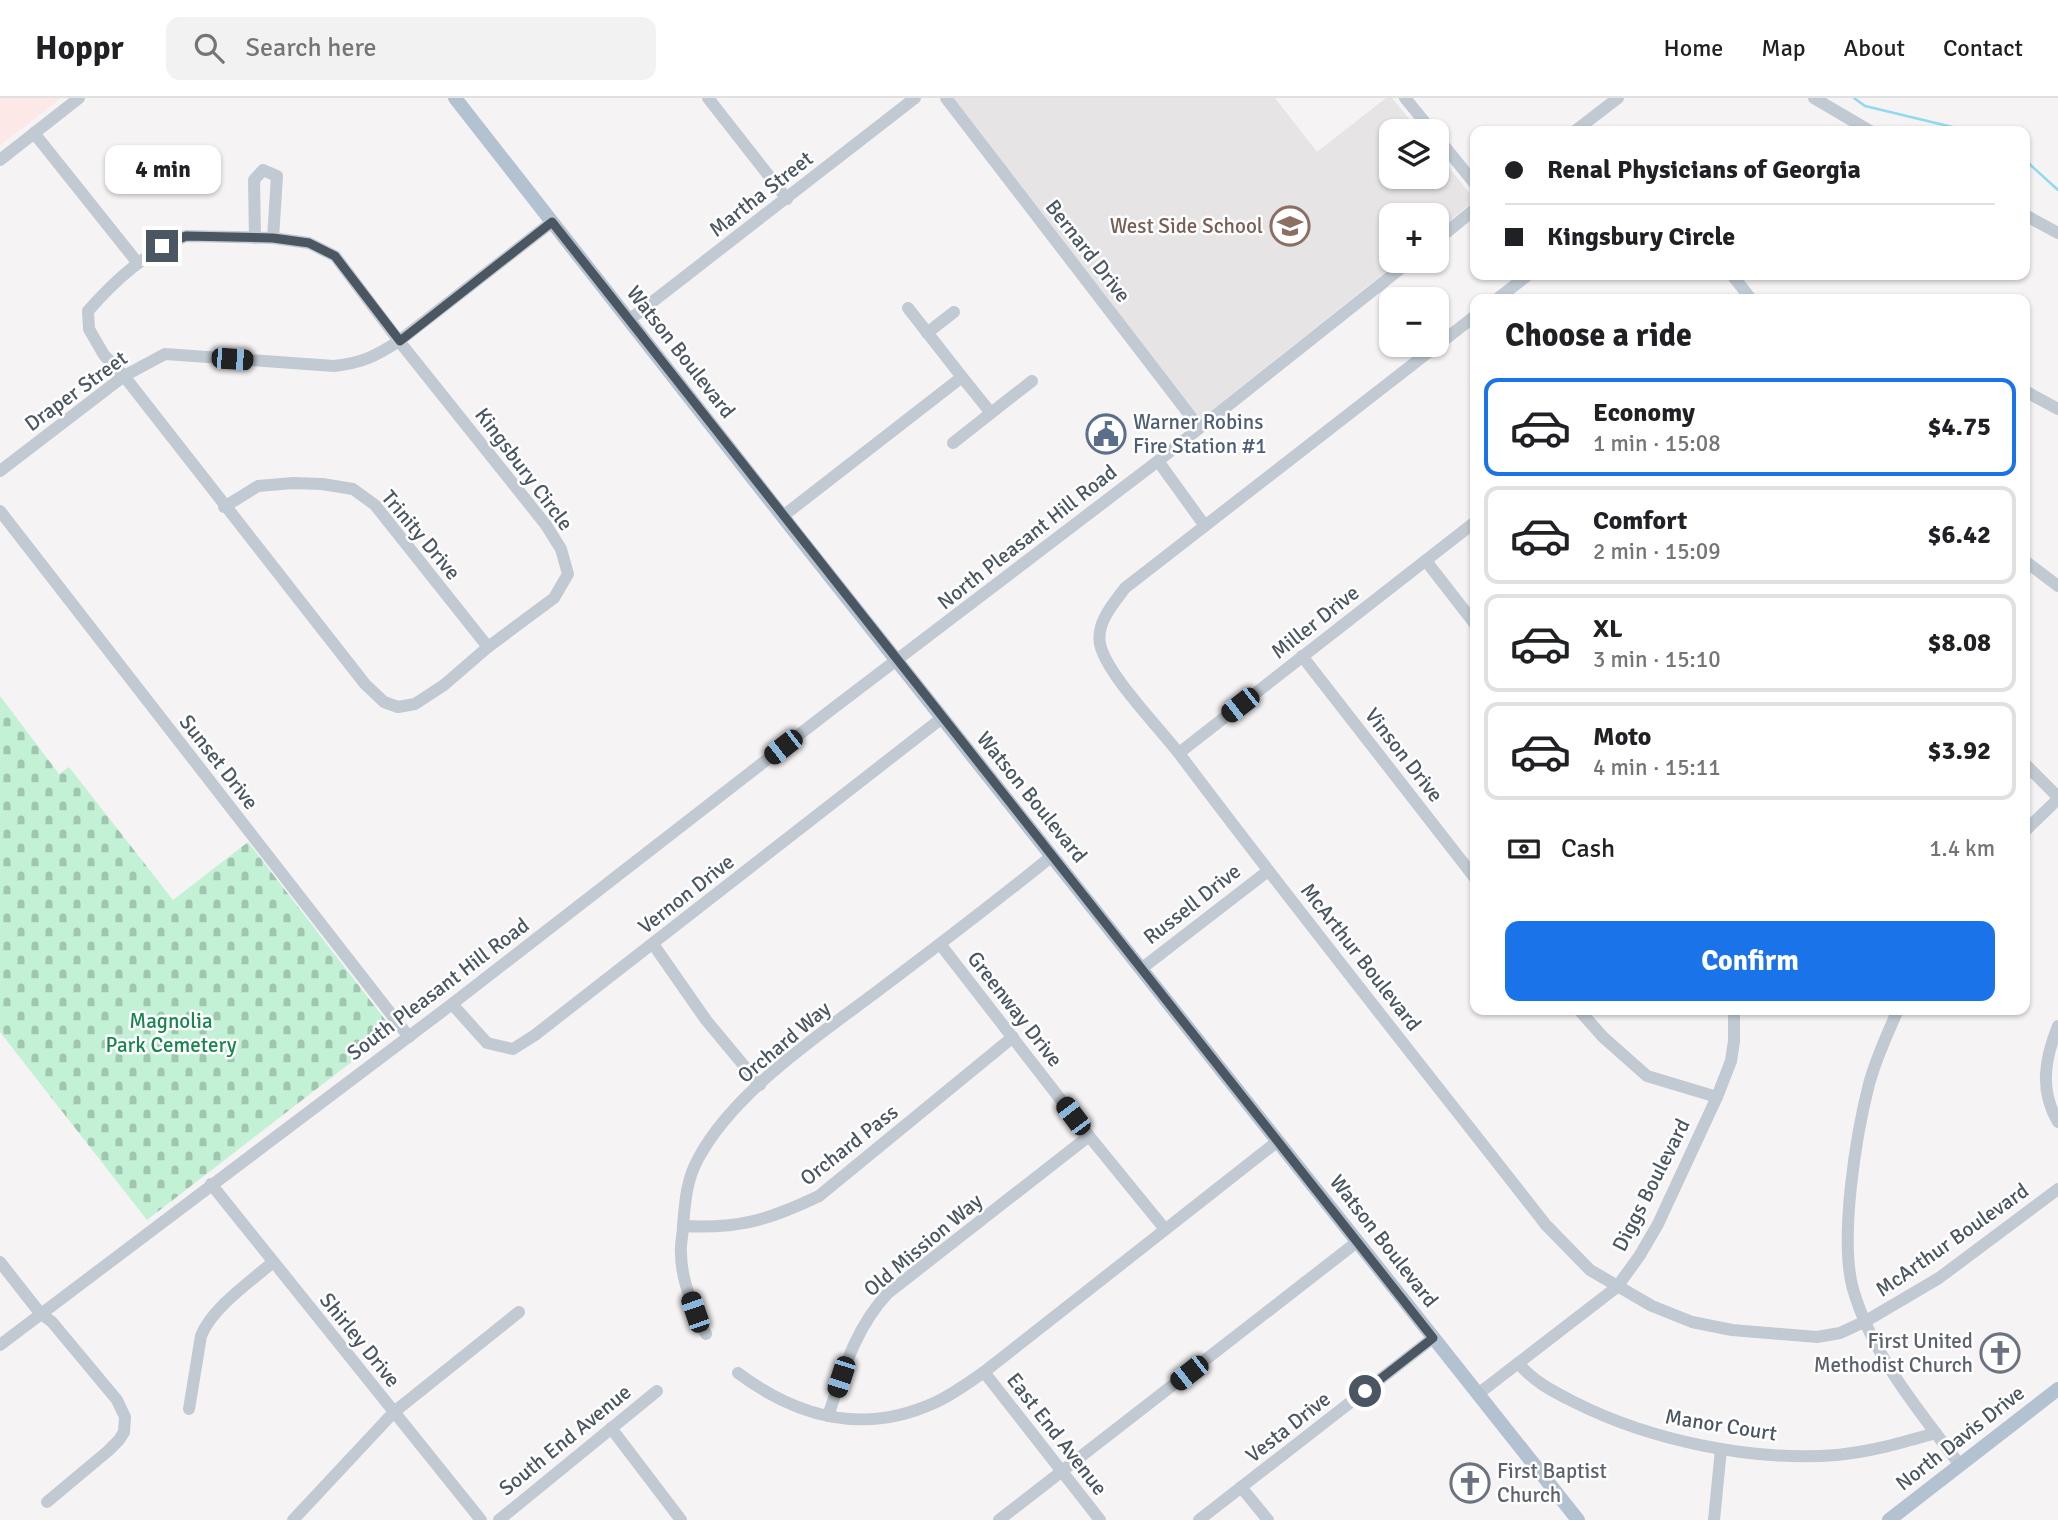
<!DOCTYPE html>
<meta charset="utf-8">
<style>
:root{--surface:#fff;--page:#f2f2f2;--text:#202124;--muted:#757577;--line:#e0e0e0;--accent:#1a73e8}
body{margin:0;font-family:Signika,sans-serif;background:var(--page);color:var(--text);height:100vh;display:flex;flex-direction:column;font-size:26px;white-space:nowrap}
*{box-sizing:border-box;margin:0}
p{font-size:23px;color:var(--muted)}
.icon{flex:none;width:38px;height:38px;fill:none;stroke:currentColor;stroke-width:2;stroke-linecap:round;stroke-linejoin:round}
.map{position:relative;flex:1;overflow:hidden}
.drawer{position:absolute;left:1470px;top:196px;width:560px;height:721px;display:flex;flex-direction:column;background:var(--surface);border-radius:14px;box-shadow:0 2px 5px #0004}
.drawer>*{flex:none}
.hud{position:absolute;left:1470px;top:28px;width:560px;height:154px;border-radius:14px;box-shadow:0 2px 5px #0004;display:grid;align-content:center;height:154px;padding:0 35px;background:var(--surface)}
.tools{position:absolute;left:1379px;top:21px;display:grid;gap:14px}
.tools a{display:grid;place-items:center;width:70px;height:70px;border-radius:14px;background:var(--surface);box-shadow:0 2px 5px #0004;font-size:35px}
.end{position:absolute;width:32px;height:32px;margin:-16px;border:9px solid #4a5661;background:#fff;box-shadow:0 0 0 4px #fff}
.from{border-radius:50%}
.bubble{position:absolute;height:49px;border-radius:14px;background:var(--surface);box-shadow:0 2px 5px #0004;font-size:23px;font-weight:700;line-height:49px;text-align:center}
.car{position:absolute;width:21px;height:42px;margin:-21px -10px;border-radius:9px;box-shadow:0 0 5px 2px #0007;background:linear-gradient(#222 24%,#8ab4d8 0 40%,#222 0 76%,#8ab4d8 0 86%,#222 0)}
.hud b{display:flex;align-items:center;gap:24px;height:66px;font-size:26px}
.hud b+b{border-top:2px solid var(--line)}
.hud i{width:18px;height:18px;background:var(--text)}
ul{padding:0;list-style:none}
li{display:flex;align-items:center;gap:21px;height:98px;margin:0 14px 10px;padding:0 21px;border:4px solid var(--line);border-radius:14px}
li div{flex:1}
li b{display:block;font-size:26px}
li em{font-style:normal;font-weight:700}
li.active{border-color:var(--accent)}
li>.icon{width:63px;height:63px;stroke-width:1.5}
h2{padding:0 35px;font-size:32px;line-height:84px}
.pay{display:flex;align-items:center;gap:18px;height:77px;padding:0 35px;font-size:26px}
.pay p{margin-inline-start:auto}
.primary-button{display:flex;gap:14px;margin-top:auto;padding:14px 35px}
.primary-button a{flex:1;height:80px;border-radius:14px;background:var(--accent);color:#fff;font-size:28px;font-weight:700;line-height:80px;text-align:center}
header{display:flex;align-items:center;gap:42px;box-sizing:border-box;height:98px;padding:0 35px;background:var(--surface);border-bottom:2px solid var(--line)}
header strong{font-size:33px}
nav{display:flex;gap:38px;margin-inline-start:auto;font-size:24px}
.search{width:490px;height:63px;background:var(--page);display:flex;align-items:center;gap:18px;box-sizing:border-box;padding:0 24px;border-radius:14px;color:var(--muted);font-size:26px}
.map>svg:first-child{display:block}
.education{fill:#e6e4e5}
.medical{fill:#fce8e6}
.cemetery{fill:url(#cemetery-stones)}
.lines{fill:none;stroke-linecap:round;stroke-linejoin:round}
.stream{stroke:#90daee;stroke-width:2.5}
.minor{stroke:#c1cad2;stroke-width:12}
.major{stroke:#b3c2d1;stroke-width:14}
.route{stroke:#4a5661;stroke-width:9}
.labels{text-anchor:middle;stroke-width:5;stroke-linejoin:round;paint-order:stroke}
.street-label{font-size:21px;fill:#4a5661;stroke:#fff}
.education-label{font-size:21px;fill:#785e54;stroke:#fff;text-anchor:end}
.service-label{font-size:21px;fill:#4e5e75;stroke:#fff;text-anchor:start}
.park-label{font-size:21px;fill:#17864f;stroke:#fff}
.worship-label{font-size:21px;fill:#5b616d;stroke:#fff;text-anchor:end}
</style>
<header>
<strong>Hoppr</strong>
<div class="search"><svg class="icon" aria-label="search" viewBox="0 0 24 24"><circle cx="10" cy="10" r="6"/><path d="M15 15l6 6"/></svg>Search here</div>
<nav><a>Home</a><a>Map</a><a>About</a><a>Contact</a></nav>
</header>
<div class="map">
<svg width="2058" height="1422" viewBox="0 0 2058 1422">
<defs>
<pattern id="cemetery-stones" width="16" height="16" patternUnits="userSpaceOnUse" patternTransform="scale(1.75)"><rect width="16" height="16" fill="#c3f1d5"/><path d="M2 7V4a2 2 0 0 1 4 0v3zM10 15v-3a2 2 0 0 1 4 0v3z" fill="#a0c6b0"/></pattern>
</defs>
<rect width="100%" height="100%" fill="#f5f3f3"/>
<path class="education" d="M 951,0 L 1275,0 L 1317,54 L 1386,0 L 1392,0 L 1419,33 L 1391,33 L 1391,79 L 1437,79 L 1437,55 L 1475,102 L 1437,133 L 1437,117 L 1391,117 L 1391,163 L 1399,163 L 1201,321 Z"/>
<path class="medical" d="M 0,0 L 61,0 L 0,47 Z"/>
<path class="cemetery" d="M 0,598 L 59,676 L 69,669 L 173,802 L 248,744 L 393,932 L 147,1122 L 0,934 Z"/>
<g class="lines">
<g class="stream">
<path d="M 1854,0 L 1865,8 L 1969,33"/>
<path d="M 2025,62 L 2058,92"/>
</g>
<g class="minor">
<path d="M 708,0 L 787,101"/>
<path d="M 946,0 L 1199,329"/>
<path d="M 1405,0 L 1432,33"/>
<path d="M 1814,0 L 1870,33"/>
<path d="M 1575,33 L 1618,0"/>
<path d="M 34,35 L 137,164"/>
<path d="M 1437,39 L 1475,86"/>
<path d="M 0,62 L 79,0"/>
<path d="M 2025,117 L 2058,135"/>
<path d="M 186,138 L 273,140 L 309,145 L 335,158 L 399,243 L 546,427 L 561,451 L 568,476 L 554,500 L 488,549 L 444,587 L 415,606 L 398,609 L 384,604 L 365,586 L 124,278 L 104,257 L 89,231 L 88,213 C 116,181 145,155 186,138 Z"/>
<path d="M 255,140 L 254,82 L 263,72 L 277,78 L 273,140"/>
<path d="M 1437,142 L 1475,111"/>
<path d="M 1732,177 L 1751,201"/>
<path d="M 1497,201 L 1528,177"/>
<path d="M 1475,218 L 1125,490 C 1113,506 1096,525 1100,546 C 1107,578 1163,633 1184,662 C 1302,819 1425,972 1546,1127 L 1590,1172 L 1652,1208 L 1692,1224 L 1732,1232 L 1817,1239 L 1840,1235 L 1866,1223 L 1939,1180 L 2058,1091"/>
<path d="M 629,222 L 915,0"/>
<path d="M 927,235 L 954,214"/>
<path d="M 962,279 L 991,315 L 1032,283"/>
<path d="M 2025,293 L 2058,311"/>
<path d="M 953,345 L 991,315"/>
<path d="M 1158,363 L 1205,428"/>
<path d="M 0,373 L 124,278 L 165,256 L 334,268 C 362,265 376,258 399,243 L 552,124"/>
<path d="M 224,409 L 258,388 L 293,385 L 322,386 L 353,391 L 375,407 L 488,549"/>
<path d="M 0,413 L 409,939"/>
<path d="M 783,418 L 962,279 L 908,210"/>
<path d="M 1426,463 L 1475,526"/>
<path d="M 2025,463 L 2058,488"/>
<path d="M 1302,558 L 1475,780"/>
<path d="M 1179,655 L 1475,424"/>
<path d="M 2025,666 L 2058,699"/>
<path d="M 2025,733 L 2058,701"/>
<path d="M 653,846 L 706,922 L 760,987"/>
<path d="M 940,846 L 1089,1038 L 1164,1130"/>
<path d="M 1141,871 L 1268,773"/>
<path d="M 452,906 L 487,945 L 513,951 L 535,937 L 942,620"/>
<path d="M 1579,912 L 1603,939 L 1647,978 L 1717,999"/>
<path d="M 1898,912 C 1887,936 1876,961 1869,986 C 1856,1037 1839,1141 1853,1191 C 1872,1257 1919,1313 1960,1367"/>
<path d="M 2058,928 C 2045,960 2039,992 2058,1024"/>
<path d="M 211,1086 L 481,1422"/>
<path d="M 683,1128 C 739,1131 769,1122 819,1098 L 1013,939"/>
<path d="M 0,1164 L 40,1215 L 52,1224 L 117,1302 L 125,1319 L 124,1334 L 119,1342 L 108,1353 L 47,1404"/>
<path d="M 706,1236 C 693,1211 681,1183 681,1155 C 680,1146 683,1137 683,1128 C 685,1105 686,1083 698,1061 C 733,995 816,939 875,895 C 935,850 994,805 1052,758"/>
<path d="M 0,1247 L 452,906 L 827,615 L 1158,363 L 1410,163"/>
<path d="M 1518,1265 C 1533,1283 1552,1293 1574,1304 C 1649,1342 1752,1364 1837,1357 C 1871,1354 1903,1344 1936,1335"/>
<path d="M 984,1274 L 1100,1422"/>
<path d="M 738,1275 C 797,1319 864,1337 934,1305 C 952,1297 968,1285 984,1274 L 1278,1043"/>
<path d="M 1478,1296 L 1617,1189 L 1640,1157 L 1658,1126 L 1717,999 L 1731,963 L 1734,943 L 1734,912"/>
<path d="M 189,1311 L 201,1238 C 212,1210 250,1184 273,1164"/>
<path d="M 828,1318 C 843,1274 855,1230 888,1195 L 1089,1038"/>
<path d="M 611,1330 L 681,1422"/>
<path d="M 1241,1389 L 1268,1422"/>
<path d="M 293,1422 L 394,1314 L 519,1214"/>
<path d="M 499,1422 L 657,1293"/>
<path d="M 999,1422 L 1357,1144"/>
<path d="M 1199,1422 L 1433,1240"/>
<path d="M 1714,1422 L 1721,1351"/>
</g>
<g class="major">
<path d="M 455,0 L 798,438 L 1578,1422"/>
<path d="M 1889,1422 L 2058,1291"/>
</g>
</g>
<g class="lines">
<path class="route" d="M 162,148 L 186,138 L 273,140 L 309,145 L 335,158 L 400,243 L 552,124 L 1433,1240 L 1365,1293"/>
</g>
<defs>
<g id="school-ring" transform="scale(2.0125)"><circle r="9.5" fill="#fff" stroke="#8d6e63" stroke-width="1.5"/><path d="M0-5L7-2L0 1L-7-2ZM-4 1L0 2.5L4 1V4Q0 6-4 4Z" fill="#8d6e63"/></g>
<g id="civic-ring" transform="scale(2.0125)"><circle r="9.5" fill="#fff" stroke="#5c6f8a" stroke-width="1.5"/><path d="M-.6-6.5H3V-4.5H.6V-3L4-1V1h2V6H-6V1h2V-1L-.6-3ZM-1.2 2.5V6h2.4V2.5Z" fill="#5c6f8a"/></g>
<g id="church-ring" transform="scale(2.0125)"><circle r="9.5" fill="#fff" stroke="#6b7280" stroke-width="1.5"/><path d="M-1.2-6h2.4v3.5h3.3v2.4h-3.3V6h-2.4V-.1h-3.3v-2.4h3.3Z" fill="#6b7280"/></g>
</defs>
<g fill-rule="evenodd">
<use href="#school-ring" x="1290" y="128"/>
<use href="#civic-ring" x="1106" y="336"/>
<use href="#church-ring" x="2000" y="1255"/>
<use href="#church-ring" x="1470" y="1385"/>
</g>
<g class="labels">
<g class="street-label">
<text transform="translate(761 96) rotate(-38)" y="7">Martha Street</text>
<text transform="translate(1088 153) rotate(52)" y="7">Bernard Drive</text>
<text transform="translate(681 254) rotate(52)" y="7">Watson Boulevard</text>
<text transform="translate(76 293) rotate(-36)" y="7">Draper Street</text>
<text transform="translate(524 371) rotate(53)" y="7">Kingsbury Circle</text>
<text transform="translate(421 437) rotate(50)" y="7">Trinity Drive</text>
<text transform="translate(1027 439) rotate(-38)" y="7">North Pleasant Hill Road</text>
<text transform="translate(1315 524) rotate(-38)" y="7">Miller Drive</text>
<text transform="translate(1404 657) rotate(52)" y="7">Vinson Drive</text>
<text transform="translate(219 664) rotate(52)" y="7">Sunset Drive</text>
<text transform="translate(1032 699) rotate(51)" y="7">Watson Boulevard</text>
<text transform="translate(686 796) rotate(-38)" y="7">Vernon Drive</text>
<text transform="translate(1192 806) rotate(-38)" y="7">Russell Drive</text>
<text transform="translate(1361 859) rotate(52)" y="7">McArthur Boulevard</text>
<text transform="translate(438 891) rotate(-37)" y="7">South Pleasant Hill Road</text>
<text transform="translate(1015 911) rotate(52)" y="7">Greenway Drive</text>
<text transform="translate(784 944) rotate(-40)" y="7">Orchard Way</text>
<text transform="translate(849 1047) rotate(-38)" y="7">Orchard Pass</text>
<text transform="translate(1651 1087) rotate(-63)" y="7">Diggs Boulevard</text>
<text transform="translate(1952 1142) rotate(-35)" y="7">McArthur Boulevard</text>
<text transform="translate(1384 1143) rotate(52)" y="7">Watson Boulevard</text>
<text transform="translate(923 1147) rotate(-40)" y="7">Old Mission Way</text>
<text transform="translate(360 1242) rotate(51)" y="7">Shirley Drive</text>
<text transform="translate(1721 1327) rotate(9)" y="7">Manor Court</text>
<text transform="translate(1288 1329) rotate(-38)" y="7">Vesta Drive</text>
<text transform="translate(1057 1336) rotate(52)" y="7">East End Avenue</text>
<text transform="translate(1960 1340) rotate(-38)" y="7">North Davis Drive</text>
<text transform="translate(565 1342) rotate(-39)" y="7">South End Avenue</text>
</g>
<g class="education-label">
<text x="1263" y="135">West Side School</text>
</g>
<g class="service-label">
<text x="1133" y="331">Warner Robins<tspan x="1133" dy="24">Fire Station #1</tspan></text>
</g>
<g class="park-label">
<text x="171" y="930">Magnolia<tspan x="171" dy="24">Park Cemetery</tspan></text>
</g>
<g class="worship-label">
<text x="1973" y="1250">First United<tspan x="1973" dy="24">Methodist Church</tspan></text>
<text x="1497" y="1380" text-anchor="start">First Baptist<tspan x="1497" dy="24">Church</tspan></text>
</g>
</g>
</svg>
<div class="tools">
<a><svg class="icon" aria-label="layers" viewBox="0 0 24 24"><path d="M12 4l9 5-9 5-9-5zM3 14l9 5 9-5"/></svg></a>
<a>+</a>
<a>−</a>
</div>
<i class="end from" style="left:1365px;top:1293px"></i>
<i class="end" style="left:162px;top:148px"></i>
<div class="bubble" style="left:105px;top:47px;width:116px">4 min</div>
<i class="car" style="left:232px;top:261px;rotate:94deg"></i>
<i class="car" style="left:1240px;top:607px;rotate:232deg"></i>
<i class="car" style="left:783px;top:649px;rotate:232deg"></i>
<i class="car" style="left:1073px;top:1018px;rotate:323deg"></i>
<i class="car" style="left:695px;top:1214px;rotate:341deg"></i>
<i class="car" style="left:1189px;top:1275px;rotate:232deg"></i>
<i class="car" style="left:841px;top:1279px;rotate:198deg"></i>
<div class="hud">
<b><i class="from"></i>Renal Physicians of Georgia</b>
<b><i></i>Kingsbury Circle</b>
</div>
<section class="drawer">
<h2>Choose a ride</h2>
<ul>
<li class="active"><svg class="icon" aria-label="car" viewBox="0 0 24 24"><path d="M5 17H2v-5l4-1 3-4h7l3 4 3 1v5h-3M9 17h6M6 11h13"/><circle cx="7" cy="17" r="2"/><circle cx="17" cy="17" r="2"/></svg><div><b>Economy</b><p>1 min · 15:08</p></div><em>$4.75</em></li>
<li><svg class="icon" aria-label="car" viewBox="0 0 24 24"><path d="M5 17H2v-5l4-1 3-4h7l3 4 3 1v5h-3M9 17h6M6 11h13"/><circle cx="7" cy="17" r="2"/><circle cx="17" cy="17" r="2"/></svg><div><b>Comfort</b><p>2 min · 15:09</p></div><em>$6.42</em></li>
<li><svg class="icon" aria-label="car" viewBox="0 0 24 24"><path d="M5 17H2v-5l4-1 3-4h7l3 4 3 1v5h-3M9 17h6M6 11h13"/><circle cx="7" cy="17" r="2"/><circle cx="17" cy="17" r="2"/></svg><div><b>XL</b><p>3 min · 15:10</p></div><em>$8.08</em></li>
<li><svg class="icon" aria-label="car" viewBox="0 0 24 24"><path d="M5 17H2v-5l4-1 3-4h7l3 4 3 1v5h-3M9 17h6M6 11h13"/><circle cx="7" cy="17" r="2"/><circle cx="17" cy="17" r="2"/></svg><div><b>Moto</b><p>4 min · 15:11</p></div><em>$3.92</em></li>
</ul>
<div class="pay"><svg class="icon" aria-label="cash" viewBox="0 0 24 24"><path d="M3 7h18v10H3z"/><circle cx="12" cy="12" r="2"/></svg>Cash<p>1.4 km</p></div>
<div class="primary-button"><a>Confirm</a></div>
</section>
</div>
